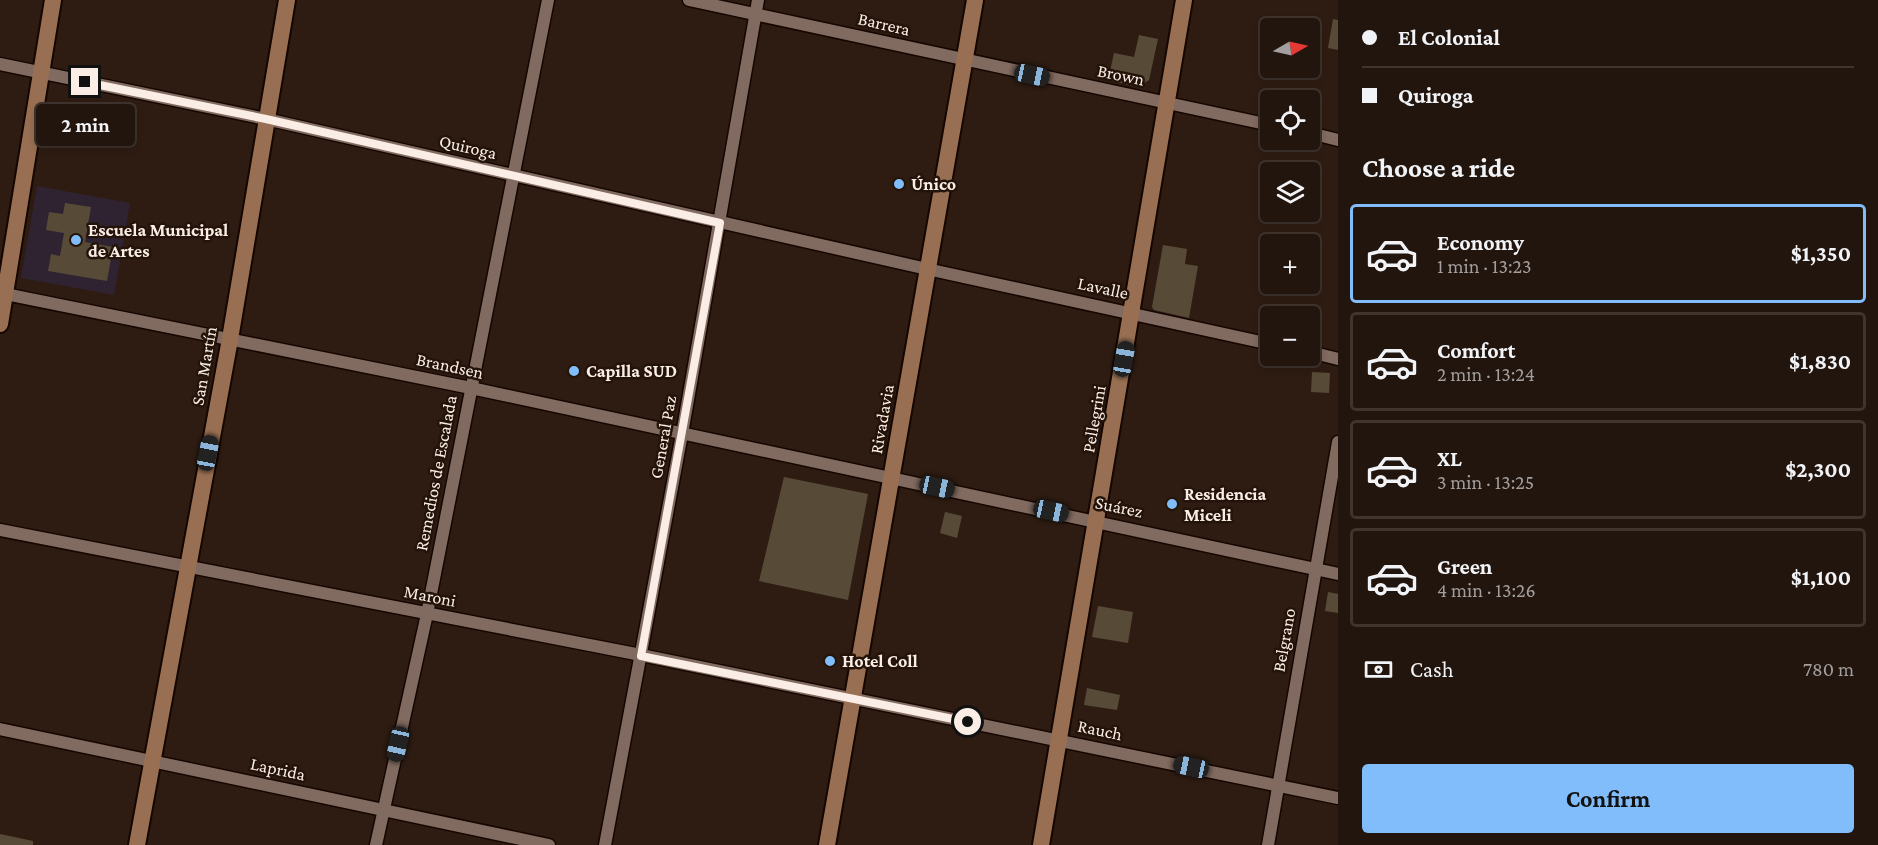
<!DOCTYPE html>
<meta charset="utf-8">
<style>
:root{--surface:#22150e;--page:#2a1e17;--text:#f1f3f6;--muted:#a29f9e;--line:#3f342e;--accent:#80bdfa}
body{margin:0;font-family:"Crimson Pro",serif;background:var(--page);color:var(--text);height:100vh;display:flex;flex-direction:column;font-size:22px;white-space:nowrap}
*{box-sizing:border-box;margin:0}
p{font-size:20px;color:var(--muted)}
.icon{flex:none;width:33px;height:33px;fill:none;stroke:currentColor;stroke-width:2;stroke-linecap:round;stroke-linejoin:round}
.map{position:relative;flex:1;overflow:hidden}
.panel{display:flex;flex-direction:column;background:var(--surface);width:540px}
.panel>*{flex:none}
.banner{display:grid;align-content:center;height:132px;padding:0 24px;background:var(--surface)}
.needle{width:39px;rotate:81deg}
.tools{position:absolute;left:1260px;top:18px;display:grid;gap:12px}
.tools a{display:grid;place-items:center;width:60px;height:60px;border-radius:6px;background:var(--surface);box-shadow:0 3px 9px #0003,0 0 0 2px var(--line);font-size:30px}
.end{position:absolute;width:27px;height:27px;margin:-14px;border:8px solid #faede6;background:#111;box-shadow:0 0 0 3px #111}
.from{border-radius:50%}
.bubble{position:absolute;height:42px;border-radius:6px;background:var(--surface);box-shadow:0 3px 9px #0003,0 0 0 2px var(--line);font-size:20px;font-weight:700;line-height:42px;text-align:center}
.car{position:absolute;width:18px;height:36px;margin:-18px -9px;border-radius:8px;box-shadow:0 0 4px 2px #0007;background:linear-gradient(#222 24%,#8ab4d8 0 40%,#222 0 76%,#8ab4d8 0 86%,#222 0)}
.banner b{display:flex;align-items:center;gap:21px;height:57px;font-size:22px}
.banner b+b{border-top:2px solid var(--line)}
.banner i{width:15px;height:15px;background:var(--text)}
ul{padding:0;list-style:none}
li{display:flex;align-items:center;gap:18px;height:99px;margin:0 12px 9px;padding:0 12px;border:3px solid var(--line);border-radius:6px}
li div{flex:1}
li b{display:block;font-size:22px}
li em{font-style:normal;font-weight:700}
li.selected{border-color:var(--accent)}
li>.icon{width:54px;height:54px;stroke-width:1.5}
h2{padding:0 24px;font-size:27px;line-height:72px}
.pay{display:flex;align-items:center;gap:15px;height:66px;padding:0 24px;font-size:22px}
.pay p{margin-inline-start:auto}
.primary-button{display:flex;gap:12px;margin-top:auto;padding:12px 24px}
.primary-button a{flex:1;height:69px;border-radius:6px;background:var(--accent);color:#111;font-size:24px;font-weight:700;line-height:69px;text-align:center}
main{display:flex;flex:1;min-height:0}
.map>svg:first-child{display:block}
.education{fill:#2f2331}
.building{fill:#574b38}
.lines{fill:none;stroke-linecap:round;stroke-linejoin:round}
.street-casing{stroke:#150601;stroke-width:15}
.secondary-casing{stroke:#150601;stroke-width:20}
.street{stroke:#816a5f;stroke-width:12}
.secondary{stroke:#986f52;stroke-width:16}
.route{stroke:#faede6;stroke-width:8}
.poi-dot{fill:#80bdfa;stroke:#241309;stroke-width:2}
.labels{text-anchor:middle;stroke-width:5;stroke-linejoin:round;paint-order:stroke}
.street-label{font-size:18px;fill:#faede6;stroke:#241309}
.poi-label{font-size:18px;font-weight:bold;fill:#faede6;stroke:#241309;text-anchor:start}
</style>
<main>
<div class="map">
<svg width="1338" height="845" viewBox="0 0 1338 845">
<rect width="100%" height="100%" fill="#2e1c12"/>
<path class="education" d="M 37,186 L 130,203 L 114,295 L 21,278 Z"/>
<g class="building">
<path d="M 1333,19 L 1338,20 L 1338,50 L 1328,48 Z"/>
<path d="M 1139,35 L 1158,39 L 1149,80 L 1138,87 L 1108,80 L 1114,53 L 1134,57 Z"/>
<path d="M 65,203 L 91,207 L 85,242 L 113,247 L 107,281 L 48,271 L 51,254 L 60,256 L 64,233 L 46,230 L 49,212 L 63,214 Z"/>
<path d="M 1163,245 L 1187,249 L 1185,264 L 1198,266 L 1189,318 L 1154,310 L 1152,307 Z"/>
<path d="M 1312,372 L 1330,373 L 1329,393 L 1311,392 Z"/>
<path d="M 784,477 L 868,494 L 848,600 L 759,581 Z"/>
<path d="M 945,512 L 962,516 L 957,538 L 940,533 Z"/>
<path d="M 1328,592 L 1338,594 L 1338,613 L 1325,611 Z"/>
<path d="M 1098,606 L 1133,612 L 1128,643 L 1092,637 Z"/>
<path d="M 1087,688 L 1120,695 L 1117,710 L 1084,705 Z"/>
<path d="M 0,834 L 33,841 L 33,845 L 0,845 Z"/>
</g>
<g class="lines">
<g class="street-casing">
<g id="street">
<path d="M 689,0 L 1270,125"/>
<path d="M 0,64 L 266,119 L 927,269 L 1270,344"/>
<path d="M 1310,133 L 1338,140"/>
<path d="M 0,293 L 471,388 L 1338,574"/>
<path d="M 1310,352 L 1338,359"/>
<path d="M 0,530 L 641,655 L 1338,798"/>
<path d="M 0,729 L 549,845"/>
<path d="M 376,845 L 427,614 L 548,0"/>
<path d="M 605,845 L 682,434 L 758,0"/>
<path d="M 1268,845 L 1338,442"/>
</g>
</g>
<g class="secondary-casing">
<g id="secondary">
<path d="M 0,324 L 53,0"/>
<path d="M 137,845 L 230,339 L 287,0"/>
<path d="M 827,845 L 975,0"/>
<path d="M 1041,845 L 1184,0"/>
</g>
</g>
<use href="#street" class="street"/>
<use href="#secondary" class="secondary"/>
</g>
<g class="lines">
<path class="route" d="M 85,82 L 266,119 L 720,223 L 641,656 L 968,722"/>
</g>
<g class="poi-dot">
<circle cx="899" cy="184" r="6"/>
<circle cx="76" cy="240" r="6"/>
<circle cx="574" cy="371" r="6"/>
<circle cx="1172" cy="504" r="6"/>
<circle cx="830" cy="661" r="6"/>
</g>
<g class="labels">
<g class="street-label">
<text transform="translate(884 24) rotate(13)" y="6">Barrera</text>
<text transform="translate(1121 75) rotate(12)" y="6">Brown</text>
<text transform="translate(468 147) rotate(13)" y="6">Quiroga</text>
<text transform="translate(1103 288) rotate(12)" y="6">Lavalle</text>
<text transform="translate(204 366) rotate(-80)" y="6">San Martín</text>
<text transform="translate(450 366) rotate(12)" y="6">Brandsen</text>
<text transform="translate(882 419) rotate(-80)" y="6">Rivadavia</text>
<text transform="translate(1094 419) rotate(-80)" y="6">Pellegrini</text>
<text transform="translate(663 437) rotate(-80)" y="6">General Paz</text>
<text transform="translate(436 473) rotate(-79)" y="6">Remedios de Escalada</text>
<text transform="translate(1119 507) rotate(12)" y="6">Suárez</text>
<text transform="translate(430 596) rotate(11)" y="6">Maroni</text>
<text transform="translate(1284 640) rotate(-80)" y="6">Belgrano</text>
<text transform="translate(1100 730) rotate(12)" y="6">Rauch</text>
<text transform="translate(278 769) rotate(12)" y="6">Laprida</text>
</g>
<g class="poi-label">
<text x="911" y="190">Único</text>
<text x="88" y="236">Escuela Municipal<tspan x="88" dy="21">de Artes</tspan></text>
<text x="586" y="377">Capilla SUD</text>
<text x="1184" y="500">Residencia<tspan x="1184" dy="21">Miceli</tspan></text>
<text x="842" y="667">Hotel Coll</text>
</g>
</g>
</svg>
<div class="tools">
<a><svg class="needle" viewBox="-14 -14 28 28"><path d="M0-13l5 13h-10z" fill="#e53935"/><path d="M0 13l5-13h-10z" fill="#a29f9e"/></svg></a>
<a><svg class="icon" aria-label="locate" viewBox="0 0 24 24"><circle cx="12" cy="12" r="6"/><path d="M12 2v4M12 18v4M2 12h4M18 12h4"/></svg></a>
<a><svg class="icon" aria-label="layers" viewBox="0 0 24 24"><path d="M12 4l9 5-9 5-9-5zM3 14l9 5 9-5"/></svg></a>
<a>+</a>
<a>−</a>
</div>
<i class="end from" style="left:968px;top:722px"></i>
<i class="end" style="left:85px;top:82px"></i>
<div class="bubble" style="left:36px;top:104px;width:99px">2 min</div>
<i class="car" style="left:1032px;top:75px;rotate:102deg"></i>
<i class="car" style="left:1124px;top:359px;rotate:10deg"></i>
<i class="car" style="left:208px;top:453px;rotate:11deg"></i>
<i class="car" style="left:937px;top:487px;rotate:102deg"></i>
<i class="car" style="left:1051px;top:511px;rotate:102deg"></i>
<i class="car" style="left:398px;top:744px;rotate:193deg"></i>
<i class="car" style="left:1191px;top:767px;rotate:282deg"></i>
</div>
<section class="panel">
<div class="banner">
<b><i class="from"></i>El Colonial</b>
<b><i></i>Quiroga</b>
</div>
<h2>Choose a ride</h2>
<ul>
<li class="selected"><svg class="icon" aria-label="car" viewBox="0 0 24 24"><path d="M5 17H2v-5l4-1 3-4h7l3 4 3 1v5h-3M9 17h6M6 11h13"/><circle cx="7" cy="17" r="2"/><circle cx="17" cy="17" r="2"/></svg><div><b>Economy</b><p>1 min · 13:23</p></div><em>$1,350</em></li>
<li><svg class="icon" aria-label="car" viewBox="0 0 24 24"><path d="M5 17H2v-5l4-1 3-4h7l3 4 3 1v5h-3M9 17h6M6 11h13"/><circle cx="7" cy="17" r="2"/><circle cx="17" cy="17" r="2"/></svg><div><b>Comfort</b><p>2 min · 13:24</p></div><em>$1,830</em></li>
<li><svg class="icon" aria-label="car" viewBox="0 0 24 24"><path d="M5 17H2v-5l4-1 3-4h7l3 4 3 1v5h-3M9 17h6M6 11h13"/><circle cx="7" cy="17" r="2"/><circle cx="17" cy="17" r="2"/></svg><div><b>XL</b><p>3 min · 13:25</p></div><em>$2,300</em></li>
<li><svg class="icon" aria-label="car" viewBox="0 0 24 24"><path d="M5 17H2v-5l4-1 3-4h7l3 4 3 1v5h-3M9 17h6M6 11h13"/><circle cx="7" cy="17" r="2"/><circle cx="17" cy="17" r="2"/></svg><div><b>Green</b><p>4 min · 13:26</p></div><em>$1,100</em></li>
</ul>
<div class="pay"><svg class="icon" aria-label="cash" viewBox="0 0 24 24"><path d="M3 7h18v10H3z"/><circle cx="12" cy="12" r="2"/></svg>Cash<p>780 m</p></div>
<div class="primary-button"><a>Confirm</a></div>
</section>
</main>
